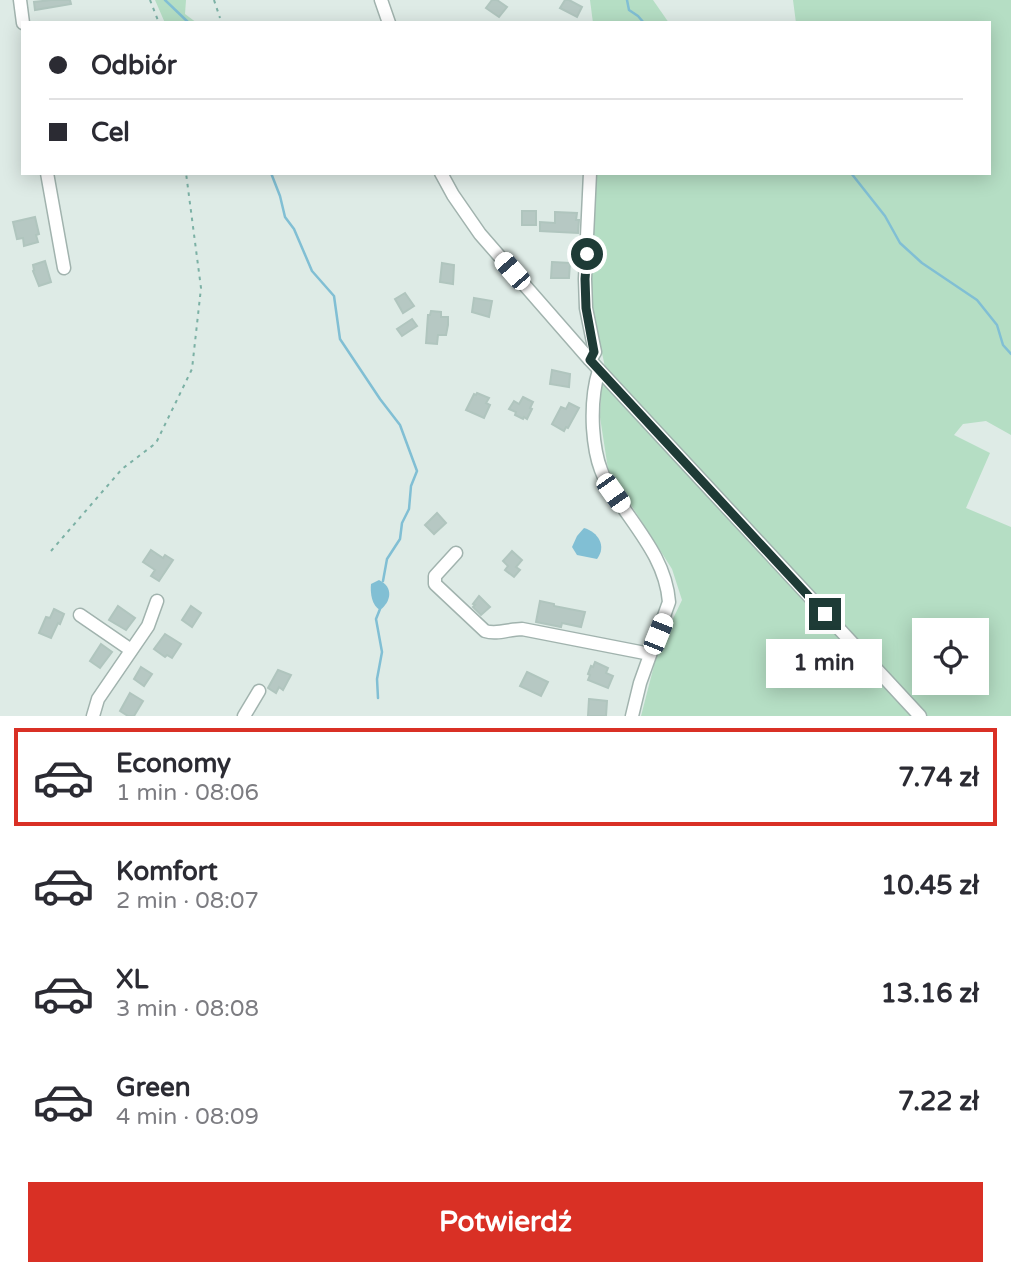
<!DOCTYPE html>
<html lang="pl">
<meta charset="utf-8">
<style>
:root{--surface:#fff;--page:#f2f2f3;--text:#2b2b33;--muted:#7c7c81;--line:#e1e1e2;--accent:#d93025}
body{margin:0;font-family:"Varela Round",sans-serif;background:var(--page);color:var(--text);height:100vh;display:flex;flex-direction:column;font-size:26px;white-space:nowrap}
*{box-sizing:border-box;margin:0}
p{font-size:23px;color:var(--muted)}
.icon{flex:none;width:38px;height:38px;fill:none;stroke:currentColor;stroke-width:2;stroke-linecap:round;stroke-linejoin:round}
.map{position:relative;height:716px;overflow:hidden}
.sheet{display:flex;flex-direction:column;background:var(--surface);flex:1}
.sheet>*{flex:none}
.guide{position:absolute;left:21px;top:21px;width:970px;height:154px;border-radius:0px;box-shadow:0 4px 18px #0003;display:grid;align-content:center;height:154px;padding:0 28px;background:var(--surface)}
.tools{position:absolute;left:912px;top:618px;display:grid;gap:14px}
.tools a{display:grid;place-items:center;width:77px;height:77px;border-radius:0px;background:var(--surface);box-shadow:0 4px 18px #0003;font-size:35px}
.end{position:absolute;width:32px;height:32px;margin:-16px;border:9px solid #1e3b36;background:#fff;box-shadow:0 0 0 4px #fff}
.from{border-radius:50%}
.bubble{position:absolute;height:49px;border-radius:0px;background:var(--surface);box-shadow:0 4px 18px #0003;font-size:23px;font-weight:700;line-height:49px;text-align:center}
.car{position:absolute;width:21px;height:42px;margin:-21px -10px;border-radius:9px;box-shadow:0 0 5px 2px #0007;background:linear-gradient(#fff 24%,#345 0 40%,#fff 0 76%,#345 0 86%,#fff 0)}
.guide b{display:flex;align-items:center;gap:24px;height:66px;font-size:26px}
.guide b+b{border-top:2px solid var(--line)}
.guide i{width:18px;height:18px;background:var(--text)}
ul{padding:12px 0 0;list-style:none}
li{display:flex;align-items:center;gap:21px;height:98px;margin:0 14px 10px;padding:0 14px;border:4px solid transparent;border-radius:0px}
li div{flex:1}
li b{display:block;font-size:26px}
li em{font-style:normal;font-weight:700}
li.active{border-color:var(--accent)}
li>.icon{width:63px;height:63px;stroke-width:1.5}
.primary-button{display:flex;gap:14px;margin-top:auto;padding:14px 28px}
.primary-button a{flex:1;height:80px;border-radius:0px;background:var(--accent);color:#fff;font-size:28px;font-weight:700;line-height:80px;text-align:center}
.map>svg:first-child{display:block}
.green{fill:#b5dec4;fill-rule:evenodd}
.water{fill:#81bfd4}
.lines{fill:none;stroke-linecap:round;stroke-linejoin:round}
.stream{stroke:#81bfd4;stroke-width:2.5}
.building{fill:#b6c8c3;stroke:#b0c5be;stroke-width:2}
.minor-casing{stroke:#a1b3ae;stroke-width:15}
.path{stroke:#7cb1a5;stroke-width:2;stroke-dasharray:3.5 5;stroke-linecap:butt}
.minor{stroke:#fff;stroke-width:12}
.route{stroke:#1e3b36;stroke-width:9}
</style>
<div class="map">
<svg width="1011" height="716" viewBox="0 0 1011 716">
<rect width="100%" height="100%" fill="#deebe6"/>
<g class="green">
<path d="M 155,0 L 186,0 L 185,14 L 197,23 L 165,23 Z"/>
<path d="M 590,0 L 653,0 L 669,23 L 593,23 Z"/>
<path d="M 793,0 L 1011,0 L 1011,435 L 986,421 L 963,424 L 954,435 L 990,453 L 966,508 L 1011,527 L 1011,716 L 641,716 L 658,650 L 682,600 L 672,569 L 608,469 L 600,417 L 601,388 L 605,367 L 589,294 L 596,173 L 989,173 L 989,23 L 796,23 ZM 924,630 L 976,630 L 976,682 L 924,682 Z"/>
</g>
<g class="water">
<path d="M 584,528 C 598,532 607,546 597,559 L 577,555 L 572,547 L 577,536 Z"/>
<path d="M 379,580 C 394,587 391,602 380,610 C 372,606 370,593 371,584 Z"/>
</g>
<g class="lines">
<g class="stream">
<path d="M 165,0 L 189,23"/>
<path d="M 627,0 L 629,10 L 638,16 L 644,23"/>
<path d="M 271,173 L 280,196 L 285,217 L 294,229 L 312,271 L 334,296 L 340,339 L 380,399 L 400,425 L 417,471 L 411,486 L 409,509 L 402,523 L 400,539 L 387,559 L 383,581"/>
<path d="M 851,173 L 885,216 L 900,243 L 922,263 L 977,300 L 997,325 L 1003,345 L 1011,354"/>
<path d="M 378,698 L 377,679 L 382,652 L 376,619 L 380,609"/>
</g>
</g>
<g class="building">
<path d="M 51,0 L 70,0 L 71,4 L 35,10 L 34,2 Z"/>
<path d="M 492,0 L 497,0 L 507,7 L 499,17 L 486,8 Z"/>
<path d="M 565,0 L 569,0 L 582,7 L 577,17 L 560,8 Z"/>
<rect x="522" y="211" width="14" height="14"/>
<path d="M 555,212 L 577,213 L 576,220 L 579,220 L 578,233 L 540,231 L 540,222 L 555,223 Z"/>
<path d="M 35,217 L 39,234 L 36,235 L 38,242 L 24,246 L 23,238 L 17,239 L 13,222 Z"/>
<path d="M 45,261 L 51,282 L 39,286 L 33,271 L 34,270 L 33,265 Z"/>
<path d="M 552,262 L 570,263 L 569,278 L 551,278 Z"/>
<path d="M 442,263 L 454,265 L 453,284 L 440,282 Z"/>
<path d="M 405,293 L 414,306 L 403,313 L 395,299 Z"/>
<path d="M 474,298 L 492,301 L 489,317 L 472,312 Z"/>
<path d="M 431,311 L 441,312 L 441,317 L 448,317 L 448,325 L 446,335 L 438,335 L 437,344 L 426,343 L 428,315 L 430,315 Z"/>
<path d="M 412,319 L 417,326 L 402,336 L 397,329 Z"/>
<path d="M 552,370 L 570,374 L 569,387 L 550,384 Z"/>
<path d="M 477,393 L 489,398 L 486,403 L 490,405 L 484,418 L 466,410 L 474,394 L 476,395 Z"/>
<path d="M 523,397 L 533,402 L 530,408 L 532,409 L 527,419 L 524,417 L 523,419 L 515,415 L 516,412 L 509,409 L 514,401 L 519,404 Z"/>
<path d="M 569,403 L 579,408 L 568,428 L 566,427 L 564,431 L 552,424 L 561,407 L 566,409 Z"/>
<path d="M 437,513 L 446,523 L 434,534 L 425,525 Z"/>
<path d="M 151,550 L 163,558 L 165,555 L 173,560 L 159,581 L 151,576 L 155,570 L 143,562 Z"/>
<path d="M 512,551 L 522,560 L 516,567 L 520,570 L 514,577 L 505,570 L 508,566 L 503,561 Z"/>
<path d="M 479,596 L 490,607 L 481,615 L 473,607 L 475,605 L 473,604 Z"/>
<path d="M 540,601 L 554,604 L 554,606 L 585,612 L 581,627 L 562,623 L 561,627 L 536,622 Z"/>
<path d="M 118,606 L 135,618 L 126,630 L 109,620 Z"/>
<path d="M 191,606 L 201,613 L 192,627 L 182,620 Z"/>
<path d="M 54,609 L 64,614 L 60,624 L 58,623 L 51,638 L 39,633 L 46,617 L 50,618 Z"/>
<path d="M 165,634 L 181,644 L 172,658 L 167,655 L 165,657 L 154,649 Z"/>
<path d="M 101,644 L 112,652 L 100,668 L 90,661 Z"/>
<path d="M 595,662 L 608,668 L 606,673 L 613,676 L 608,688 L 588,680 L 590,675 L 588,674 L 591,666 L 593,667 Z"/>
<path d="M 141,667 L 152,674 L 144,686 L 134,679 Z"/>
<path d="M 278,670 L 291,675 L 283,690 L 279,687 L 276,693 L 268,688 Z"/>
<path d="M 527,672 L 548,682 L 541,696 L 520,686 Z"/>
<path d="M 130,693 L 143,701 L 134,716 L 128,716 L 120,711 Z"/>
<path d="M 589,699 L 607,701 L 606,716 L 588,716 Z"/>
</g>
<g class="lines">
<g class="minor-casing">
<g id="minor">
<path d="M 20,0 L 23,23"/>
<path d="M 381,0 L 389,23"/>
<path d="M 47,173 L 64,268"/>
<path d="M 441,173 L 453,195 L 480,234 L 590,360 L 920,716"/>
<path d="M 590,360 L 595,352 L 586,308 L 585,279 L 590,173"/>
<path d="M 599,370 C 593,389 592,409 593,428 C 594,443 596,457 601,470 C 605,482 613,493 620,503 C 641,534 666,563 669,602 L 640,683 L 632,716"/>
<path d="M 456,553 L 435,576 L 435,584 L 485,631 C 497,635 509,629 522,629 L 650,654"/>
<path d="M 80,615 L 131,650"/>
<path d="M 93,716 L 98,699 L 148,626 L 157,601"/>
<path d="M 244,716 L 259,691"/>
</g>
</g>
<g class="path">
<path d="M 150,0 L 159,23"/>
<path d="M 214,0 L 220,18"/>
<path d="M 51,551 L 122,469 L 156,443 L 192,369 L 201,288 L 186,173"/>
</g>
<use href="#minor" class="minor"/>
</g>
<g class="lines">
<path class="route" d="M 587,254 L 585,279 L 586,308 L 594,352 L 590,360 L 825,614"/>
</g>
</svg>
<div class="tools">
<a><svg class="icon" aria-label="locate" viewBox="0 0 24 24"><circle cx="12" cy="12" r="6"/><path d="M12 2v4M12 18v4M2 12h4M18 12h4"/></svg></a>
</div>
<i class="end from" style="left:587px;top:254px"></i>
<i class="end" style="left:825px;top:614px"></i>
<div class="bubble" style="left:766px;top:639px;width:116px">1 min</div>
<i class="car" style="left:512px;top:271px;rotate:319deg"></i>
<i class="car" style="left:613px;top:493px;rotate:145deg"></i>
<i class="car" style="left:658px;top:634px;rotate:22deg"></i>
<div class="guide">
<b><i class="from"></i>Odbiór</b>
<b><i></i>Cel</b>
</div>
</div>
<section class="sheet">
<ul>
<li class="active"><svg class="icon" aria-label="car" viewBox="0 0 24 24"><path d="M5 17H2v-5l4-1 3-4h7l3 4 3 1v5h-3M9 17h6M6 11h13"/><circle cx="7" cy="17" r="2"/><circle cx="17" cy="17" r="2"/></svg><div><b>Economy</b><p>1 min · 08:06</p></div><em>7.74 zł</em></li>
<li><svg class="icon" aria-label="car" viewBox="0 0 24 24"><path d="M5 17H2v-5l4-1 3-4h7l3 4 3 1v5h-3M9 17h6M6 11h13"/><circle cx="7" cy="17" r="2"/><circle cx="17" cy="17" r="2"/></svg><div><b>Komfort</b><p>2 min · 08:07</p></div><em>10.45 zł</em></li>
<li><svg class="icon" aria-label="car" viewBox="0 0 24 24"><path d="M5 17H2v-5l4-1 3-4h7l3 4 3 1v5h-3M9 17h6M6 11h13"/><circle cx="7" cy="17" r="2"/><circle cx="17" cy="17" r="2"/></svg><div><b>XL</b><p>3 min · 08:08</p></div><em>13.16 zł</em></li>
<li><svg class="icon" aria-label="car" viewBox="0 0 24 24"><path d="M5 17H2v-5l4-1 3-4h7l3 4 3 1v5h-3M9 17h6M6 11h13"/><circle cx="7" cy="17" r="2"/><circle cx="17" cy="17" r="2"/></svg><div><b>Green</b><p>4 min · 08:09</p></div><em>7.22 zł</em></li>
</ul>
<div class="primary-button"><a>Potwierdź</a></div>
</section>
